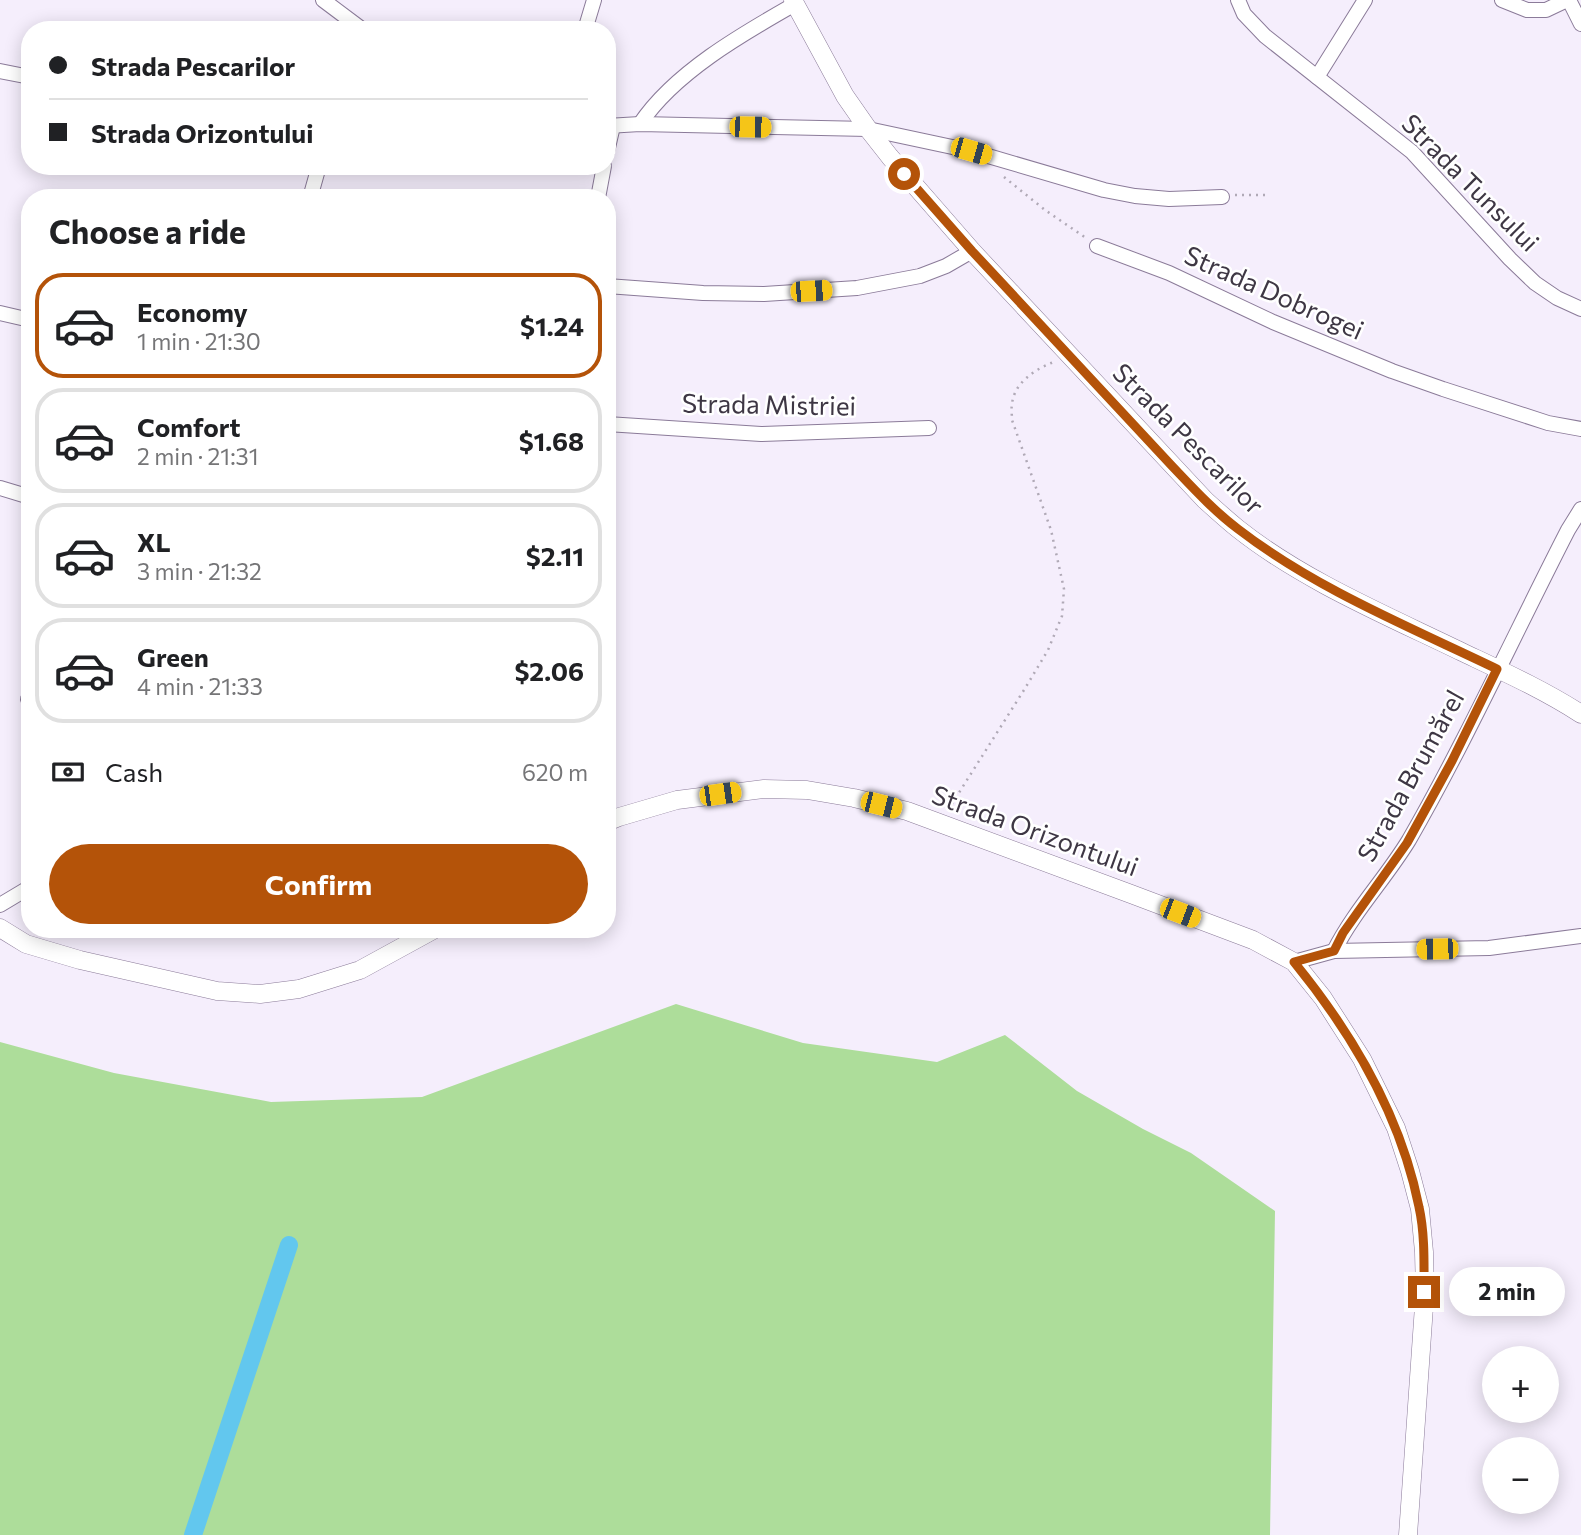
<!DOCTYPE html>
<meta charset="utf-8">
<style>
:root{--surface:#fff;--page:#f6f6f6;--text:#202124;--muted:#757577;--line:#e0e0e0;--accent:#b45309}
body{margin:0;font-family:Commissioner,sans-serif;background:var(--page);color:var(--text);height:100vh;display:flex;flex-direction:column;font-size:26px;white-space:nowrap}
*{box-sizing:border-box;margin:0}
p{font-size:23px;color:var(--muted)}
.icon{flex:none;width:38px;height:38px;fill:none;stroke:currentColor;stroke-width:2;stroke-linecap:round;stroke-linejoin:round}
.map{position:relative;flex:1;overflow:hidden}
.details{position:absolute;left:21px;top:189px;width:595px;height:749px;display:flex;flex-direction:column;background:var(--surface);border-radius:28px;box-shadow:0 4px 18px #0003}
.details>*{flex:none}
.hud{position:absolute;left:21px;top:21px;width:595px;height:154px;border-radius:28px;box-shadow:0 4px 18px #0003;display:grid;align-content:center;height:154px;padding:0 28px;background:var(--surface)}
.fabs{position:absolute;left:1482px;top:1346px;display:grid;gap:14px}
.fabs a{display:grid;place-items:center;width:77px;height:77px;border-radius:50%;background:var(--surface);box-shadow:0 4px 18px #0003;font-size:35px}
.end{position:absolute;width:32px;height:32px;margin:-16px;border:9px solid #b45309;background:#fff;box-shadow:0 0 0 4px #fff}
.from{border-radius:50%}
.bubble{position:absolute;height:49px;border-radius:24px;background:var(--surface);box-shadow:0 4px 18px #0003;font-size:23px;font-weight:700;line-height:49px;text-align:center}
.car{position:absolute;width:21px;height:42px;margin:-21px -10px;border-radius:9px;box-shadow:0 0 5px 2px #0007;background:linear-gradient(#f5c518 24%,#345 0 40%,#f5c518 0 76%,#345 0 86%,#f5c518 0)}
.hud b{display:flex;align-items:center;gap:24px;height:66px;font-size:26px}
.hud b+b{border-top:2px solid var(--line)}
.hud i{width:18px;height:18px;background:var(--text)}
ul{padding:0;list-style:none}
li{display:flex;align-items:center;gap:21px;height:105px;margin:0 14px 10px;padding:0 14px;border:4px solid var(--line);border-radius:28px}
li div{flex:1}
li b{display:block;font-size:26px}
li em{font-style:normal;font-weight:700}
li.selected{border-color:var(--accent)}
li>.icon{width:63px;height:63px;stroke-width:1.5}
h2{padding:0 28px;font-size:32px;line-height:84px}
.pay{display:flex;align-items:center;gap:18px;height:77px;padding:0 28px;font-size:26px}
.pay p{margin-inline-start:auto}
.cta{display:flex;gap:14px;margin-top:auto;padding:14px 28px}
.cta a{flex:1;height:80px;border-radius:42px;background:var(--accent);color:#fff;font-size:28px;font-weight:700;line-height:80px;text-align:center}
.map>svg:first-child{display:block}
.green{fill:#addd9a}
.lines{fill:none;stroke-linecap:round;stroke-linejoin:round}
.canal{stroke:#62c7ee;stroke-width:18}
.minor-casing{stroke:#8b7b99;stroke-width:16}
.tertiary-casing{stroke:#8b7b99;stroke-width:19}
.path{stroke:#b0a9b6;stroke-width:2.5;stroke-dasharray:2 5;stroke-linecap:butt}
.minor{stroke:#fff;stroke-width:14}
.tertiary{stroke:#fff;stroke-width:18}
.route{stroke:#b45309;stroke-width:9}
.labels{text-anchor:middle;stroke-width:5;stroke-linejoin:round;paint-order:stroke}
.street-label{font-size:26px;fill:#3e3744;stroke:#fff}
</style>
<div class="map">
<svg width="1581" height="1535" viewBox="0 0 1581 1535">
<rect width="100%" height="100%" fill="#f5eefc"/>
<path class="green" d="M 676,1004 L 803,1043 L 937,1062 L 1005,1035 L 1077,1091 L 1143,1129 L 1191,1153 L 1275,1211 L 1270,1535 L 0,1535 L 0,1042 L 114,1073 L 271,1102 L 422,1097 Z"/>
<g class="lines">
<path class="canal" d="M 193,1535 L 289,1245"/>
<g class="minor-casing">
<g id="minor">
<path d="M 323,0 L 363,30"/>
<path d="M 1238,0 L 1244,14 L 1265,36 L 1412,152 L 1510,259 L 1535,283 L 1557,298 L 1581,309"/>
<path d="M 1502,0 L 1527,10 L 1546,10 L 1567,0"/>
<path d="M 1569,0 L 1581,24"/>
<path d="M 585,30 L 594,0"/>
<path d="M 0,71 L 30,77"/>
<path d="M 1317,77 L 1365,0"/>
<path d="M 640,124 C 674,73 742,34 795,4"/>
<path d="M 607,126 L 640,124 L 868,129 L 971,151 L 1104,190 L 1135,196 L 1169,199 L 1222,197"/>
<path d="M 607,152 L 613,126"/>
<path d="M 310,198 L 319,166"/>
<path d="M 598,198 L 604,166"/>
<path d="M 1097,246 L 1169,273 L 1273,322 L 1392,371 L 1443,389 L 1548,423 L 1581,429"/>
<path d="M 607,286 L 703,293 L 764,294 L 857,288 L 920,276 L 946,266 L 972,251"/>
<path d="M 0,313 L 30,320"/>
<path d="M 607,424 L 761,434 L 929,428"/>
<path d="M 0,488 L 30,497"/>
<path d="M 28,699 L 30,698"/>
<path d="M 0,905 L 30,887"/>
<path d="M 1334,951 C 1354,911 1386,878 1409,840 C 1467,739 1515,633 1568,530 L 1581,509"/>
<path d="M 1294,962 L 1334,951 L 1489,948 L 1581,936"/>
</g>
</g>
<g class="tertiary-casing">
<g id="tertiary">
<path d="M 793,0 L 845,96 L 868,129 L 890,157 L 972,251 L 1205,500 C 1215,509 1226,519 1237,528 C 1302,580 1388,616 1462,652 C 1502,671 1544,690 1581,714"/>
<path d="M 607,822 L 619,817 L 677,800 L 764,789 L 807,790 L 854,798 L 907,811 L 1131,894 L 1253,940 L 1294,962 L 1323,998 L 1362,1059 L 1396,1128 L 1410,1171 L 1420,1209 L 1424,1252 L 1425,1292 L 1408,1535"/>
<path d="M 0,928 L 26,944 L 80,960 L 217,991 L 260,994 L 299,989 L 360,970 L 435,929"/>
</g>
</g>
<g class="path">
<path d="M 1004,177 L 1045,210 L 1086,238"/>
<path d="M 1235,195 L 1270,195"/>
<path d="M 948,810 L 1024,690 L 1048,650 L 1062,616 L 1064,589 L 1051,530 L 1012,420 C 1012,415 1011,409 1012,404 C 1014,383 1035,369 1054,362"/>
</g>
<use href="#minor" class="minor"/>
<use href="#tertiary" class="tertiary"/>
</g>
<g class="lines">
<path class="route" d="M 904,174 L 972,251 L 1172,466 C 1193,488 1214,511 1238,529 C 1316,589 1410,627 1497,669 L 1452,761 L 1407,843 L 1343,933 L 1334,951 L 1294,962 C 1352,1033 1401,1116 1419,1207 C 1425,1234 1424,1264 1424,1292"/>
</g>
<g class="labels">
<g class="street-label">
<text transform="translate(1470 183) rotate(45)" y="9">Strada Tunsului</text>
<text transform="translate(1274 293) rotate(24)" y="9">Strada Dobrogei</text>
<text transform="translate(769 405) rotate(1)" y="9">Strada Mistriei</text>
<text transform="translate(1188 439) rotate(45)" y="9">Strada Pescarilor</text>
<text transform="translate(1411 776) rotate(-61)" y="9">Strada Brumărel</text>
<text transform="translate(1035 831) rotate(20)" y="9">Strada Orizontului</text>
</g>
</g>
</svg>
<div class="fabs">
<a>+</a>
<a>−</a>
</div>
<i class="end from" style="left:904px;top:174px"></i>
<i class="end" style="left:1424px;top:1292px"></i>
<div class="bubble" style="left:1449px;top:1267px;width:116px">2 min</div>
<i class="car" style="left:750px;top:127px;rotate:91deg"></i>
<i class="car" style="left:971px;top:151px;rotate:106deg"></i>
<i class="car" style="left:811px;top:291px;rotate:87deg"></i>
<i class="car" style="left:720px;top:794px;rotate:82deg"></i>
<i class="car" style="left:881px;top:805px;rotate:104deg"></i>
<i class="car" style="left:1180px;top:913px;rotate:111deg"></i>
<i class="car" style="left:1437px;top:949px;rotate:269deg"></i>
<div class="hud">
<b><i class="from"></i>Strada Pescarilor</b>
<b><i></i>Strada Orizontului</b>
</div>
<section class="details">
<h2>Choose a ride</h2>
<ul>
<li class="selected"><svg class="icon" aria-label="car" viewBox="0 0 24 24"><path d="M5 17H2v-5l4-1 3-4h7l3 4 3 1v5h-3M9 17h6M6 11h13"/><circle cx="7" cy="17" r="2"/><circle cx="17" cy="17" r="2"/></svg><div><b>Economy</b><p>1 min · 21:30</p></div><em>$1.24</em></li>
<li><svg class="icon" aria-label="car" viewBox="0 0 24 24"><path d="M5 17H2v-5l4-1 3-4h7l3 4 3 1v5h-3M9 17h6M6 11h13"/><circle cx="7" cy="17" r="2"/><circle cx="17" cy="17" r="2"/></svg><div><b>Comfort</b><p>2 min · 21:31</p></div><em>$1.68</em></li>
<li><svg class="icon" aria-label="car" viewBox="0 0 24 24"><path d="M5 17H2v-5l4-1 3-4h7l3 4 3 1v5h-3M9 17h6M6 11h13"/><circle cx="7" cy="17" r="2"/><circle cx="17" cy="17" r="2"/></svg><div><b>XL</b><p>3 min · 21:32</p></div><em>$2.11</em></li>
<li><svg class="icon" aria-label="car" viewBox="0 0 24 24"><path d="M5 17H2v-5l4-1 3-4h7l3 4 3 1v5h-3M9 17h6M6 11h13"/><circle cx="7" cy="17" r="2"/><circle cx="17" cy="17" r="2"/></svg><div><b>Green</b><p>4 min · 21:33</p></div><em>$2.06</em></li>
</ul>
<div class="pay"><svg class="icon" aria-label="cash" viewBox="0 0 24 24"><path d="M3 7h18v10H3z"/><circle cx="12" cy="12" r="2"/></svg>Cash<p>620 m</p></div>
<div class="cta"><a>Confirm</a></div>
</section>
</div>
